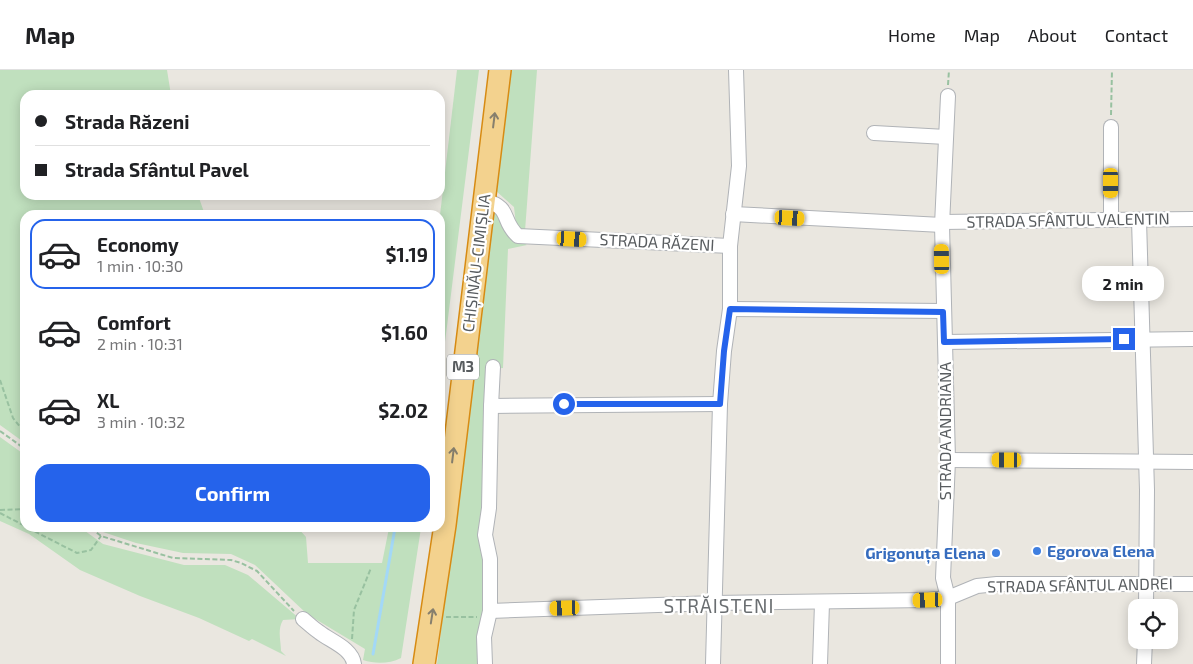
<!DOCTYPE html>
<meta charset="utf-8">
<style>
:root{--surface:#fff;--page:#f6f6f6;--text:#202124;--muted:#757577;--line:#e0e0e0;--accent:#2563eb}
body{margin:0;font-family:"Exo 2",sans-serif;background:var(--page);color:var(--text);height:100vh;display:flex;flex-direction:column;font-size:19px;white-space:nowrap}
*{box-sizing:border-box;margin:0}
p{font-size:16px;color:var(--muted)}
.icon{flex:none;width:28px;height:28px;fill:none;stroke:currentColor;stroke-width:2;stroke-linecap:round;stroke-linejoin:round}
.map{position:relative;flex:1;overflow:hidden}
.details{position:absolute;left:20px;top:140px;width:425px;height:322px;display:flex;flex-direction:column;background:var(--surface);border-radius:15px;box-shadow:0 2px 12px #0003}
.details>*{flex:none}
.banner{position:absolute;left:20px;top:20px;width:425px;height:110px;border-radius:15px;box-shadow:0 2px 12px #0003;display:grid;align-content:center;height:110px;padding:0 15px;background:var(--surface)}
.fabs{position:absolute;left:1128px;top:529px;display:grid;gap:10px}
.fabs a{display:grid;place-items:center;width:50px;height:50px;border-radius:10px;background:var(--surface);box-shadow:0 2px 12px #0003;font-size:25px}
.end{position:absolute;width:22px;height:22px;margin:-11px;border:6px solid #2563eb;background:#fff;box-shadow:0 0 0 2px #fff}
.from{border-radius:50%}
.bubble{position:absolute;height:35px;border-radius:15px;background:var(--surface);box-shadow:0 2px 12px #0003;font-size:16px;font-weight:700;line-height:35px;text-align:center}
.car{position:absolute;width:15px;height:30px;margin:-15px -8px;border-radius:6px;box-shadow:0 0 4px 1px #0007;background:linear-gradient(#f5c518 24%,#345 0 40%,#f5c518 0 76%,#345 0 86%,#f5c518 0)}
.banner b{display:flex;align-items:center;gap:18px;height:48px;font-size:19px}
.banner b+b{border-top:1px solid var(--line)}
.banner i{width:12px;height:12px;background:var(--text)}
ul{padding:9px 0 0;list-style:none}
li{display:flex;align-items:center;gap:15px;height:70px;margin:0 10px 8px;padding:0 5px;border:2px solid transparent;border-radius:15px}
li div{flex:1}
li b{display:block;font-size:19px}
li em{font-style:normal;font-weight:700}
li.on{border-color:var(--accent)}
li>.icon{width:45px;height:45px;stroke-width:1.5}
.primary-button{display:flex;gap:10px;margin-top:auto;padding:10px 15px}
.primary-button a{flex:1;height:58px;border-radius:15px;background:var(--accent);color:#fff;font-size:20px;font-weight:700;line-height:58px;text-align:center}
header{display:flex;align-items:center;gap:30px;box-sizing:border-box;height:70px;padding:0 25px;background:var(--surface);border-bottom:1px solid var(--line)}
header strong{font-size:24px}
nav{display:flex;gap:28px;margin-inline-start:auto;font-size:18px}
.map>svg:first-child{display:block}
.green{fill:#c0e0be}
.lines{fill:none;stroke-linecap:round;stroke-linejoin:round}
.stream{stroke:#a3d8f7;stroke-width:3}
.minor-casing{stroke:#b0b3b7;stroke-width:16}
.highway-casing{stroke:#d78b13;stroke-width:24}
.path{stroke:#98c1a0;stroke-width:2;stroke-dasharray:5 2.5;stroke-linecap:butt}
.minor{stroke:#fff;stroke-width:14}
.highway{stroke:#f3d28e;stroke-width:21}
.oneway{stroke:#867f6d}
.route{stroke:#2563eb;stroke-width:6}
.shop-dot{fill:#3f7fe0;stroke:#fff;stroke-width:2}
.labels{text-anchor:middle;stroke-width:4.5;stroke-linejoin:round;paint-order:stroke}
.shield{fill:#fff;stroke:#8a8d8f;stroke-width:1}
.shield-label{font-size:15px;font-weight:bold;fill:#585c5f}
.street-label{font-size:16px;fill:#585c5f;stroke:#fff}
.shop-label{font-size:16px;font-weight:bold;fill:#366cbe;stroke:#fff;text-anchor:start}
.quarter-label{font-size:19px;letter-spacing:1px;fill:#6a6e71;stroke:#fff}
</style>
<header>
<strong>Map</strong>
<nav><a>Home</a><a>Map</a><a>About</a><a>Contact</a></nav>
</header>
<div class="map">
<svg width="1193" height="594" viewBox="0 0 1193 594">
<rect width="100%" height="100%" fill="#eae7e0"/>
<g class="green">
<path d="M 0,0 L 167,0 L 171,25 L 25,25 L 25,125 L 198,125 L 205,145 L 25,145 L 25,373 L 0,355 Z"/>
<path d="M 457,0 L 479,0 L 440,312 L 440,145 Z"/>
<path d="M 509,0 L 537,0 L 525,161 L 516,155 L 514,137 L 495,120 Z"/>
<path d="M 493,136 L 514,168 L 527,175 L 508,179 L 503,298 L 489,299 L 487,490 L 486,539 L 479,559 L 481,594 L 437,594 Z"/>
<path d="M 0,367 L 25,385 L 25,458 L 81,458 L 103,474 L 184,495 L 225,495 L 248,505 L 300,549 L 283,550 C 277,560 281,571 281,581 L 286,586 L 252,569 L 249,571 L 199,548 L 140,526 L 80,500 L 29,464 L 0,451 Z"/>
<path d="M 98,458 L 298,458 L 306,467 L 308,493 L 382,493 L 389,458 L 421,458 L 401,588 C 389,594 375,594 363,590 L 365,579 L 307,544 L 255,495 L 231,484 L 183,483 L 136,473 L 103,462 Z"/>
</g>
<g class="lines">
<path class="stream" d="M 373,584 L 395,458"/>
<g class="minor-casing">
<g id="minor">
<path d="M 874,63 L 946,67"/>
<path d="M 484,130 C 513,138 500,150 518,166 L 730,176"/>
<path d="M 733,144 L 942,155"/>
<path d="M 1111,150 L 1111,57"/>
<path d="M 1139,150 L 1147,420 L 1146,538"/>
<path d="M 942,152 L 1193,149"/>
<path d="M 730,239 L 943,241"/>
<path d="M 945,272 L 1193,269"/>
<path d="M 491,336 L 720,334"/>
<path d="M 948,390 L 1193,392"/>
<path d="M 490,541 L 715,533 L 928,530 L 948,528 L 977,516 L 997,514 L 1193,514"/>
<path d="M 303,549 C 308,553 313,558 319,562 C 330,571 352,578 354,594"/>
<path d="M 485,594 L 484,567 L 490,541 L 490,489 L 485,465 L 489,438 L 491,336 L 493,297"/>
<path d="M 713,594 L 720,334 L 724,281 L 730,239 L 730,176 L 739,96 L 736,0"/>
<path d="M 820,594 L 822,533"/>
<path d="M 948,594 L 948,528 L 943,508 L 948,390 L 942,155 L 948,26"/>
<path d="M 1144,594 L 1145,570"/>
</g>
</g>
<g class="highway-casing">
<path id="highway" d="M 424,594 L 445,455 L 500,0"/>
</g>
<g class="path">
<path d="M 948,15 L 949,0"/>
<path d="M 1111,45 L 1112,0"/>
<path d="M 0,310 L 13,348 L 25,363"/>
<path d="M 0,361 L 25,379"/>
<path d="M 0,440 L 25,439"/>
<path d="M 0,443 L 25,456"/>
<path d="M 28,458 L 77,483 L 91,480 L 101,466"/>
<path d="M 91,458 L 101,466 L 173,488 L 231,490 L 241,493 L 257,501 L 294,541"/>
<path d="M 446,547 L 477,547"/>
<path d="M 352,569 L 354,540 L 371,498"/>
</g>
<use href="#minor" class="minor"/>
<use href="#highway" class="highway"/>
</g>
<defs><path id="oneway-shaft" d="M-6 0H5M1.5-3L5.5 0L1.5 3" fill="none" stroke-width="1.6" stroke-linecap="round" stroke-linejoin="round" transform="scale(1.25)"/></defs>
<g class="oneway">
<use href="#oneway-shaft" transform="translate(494 50) rotate(-83)"/>
<use href="#oneway-shaft" transform="translate(453 385) rotate(-83)"/>
<use href="#oneway-shaft" transform="translate(432 546) rotate(-81)"/>
</g>
<g class="lines">
<path class="route" d="M 564,334 L 720,334 L 724,281 L 730,239 L 943,242 L 944,272 L 1124,269"/>
</g>
<g class="shop-dot">
<circle cx="1037" cy="481" r="5"/>
<circle cx="996" cy="483" r="5"/>
</g>
<g class="labels">
<rect class="shield" x="447" y="284.5" width="32" height="25" rx="4"/>
<g class="shield-label">
<text x="463" y="302">M3</text>
</g>
<g class="street-label">
<text transform="translate(1068 150) rotate(-1)" y="6">STRADA SFÂNTUL VALENTIN</text>
<text transform="translate(657 172) rotate(3)" y="6">STRADA RĂZENI</text>
<text transform="translate(476 193) rotate(-83)" y="6">CHIȘINĂU-CIMIȘLIA</text>
<text transform="translate(945 361) rotate(-90)" y="6">STRADA ANDRIANA</text>
<text transform="translate(1080 515) rotate(-1)" y="6">STRADA SFÂNTUL ANDREI</text>
</g>
<g class="shop-label">
<text x="1047" y="487">Egorova Elena</text>
<text x="986" y="489" text-anchor="end">Grigonuța Elena</text>
</g>
<g class="quarter-label">
<text x="719" y="543">STRĂISTENI</text>
</g>
</g>
</svg>
<div class="fabs">
<a><svg class="icon" aria-label="locate" viewBox="0 0 24 24"><circle cx="12" cy="12" r="6"/><path d="M12 2v4M12 18v4M2 12h4M18 12h4"/></svg></a>
</div>
<i class="end from" style="left:564px;top:334px"></i>
<i class="end" style="left:1124px;top:269px"></i>
<div class="bubble" style="left:1082px;top:196px;width:82px">2 min</div>
<i class="car" style="left:1111px;top:113px;rotate:180deg"></i>
<i class="car" style="left:790px;top:148px;rotate:93deg"></i>
<i class="car" style="left:572px;top:169px;rotate:93deg"></i>
<i class="car" style="left:942px;top:189px;rotate:359deg"></i>
<i class="car" style="left:1007px;top:390px;rotate:270deg"></i>
<i class="car" style="left:928px;top:530px;rotate:268deg"></i>
<i class="car" style="left:565px;top:538px;rotate:268deg"></i>
<div class="banner">
<b><i class="from"></i>Strada Răzeni</b>
<b><i></i>Strada Sfântul Pavel</b>
</div>
<section class="details">
<ul>
<li class="on"><svg class="icon" aria-label="car" viewBox="0 0 24 24"><path d="M5 17H2v-5l4-1 3-4h7l3 4 3 1v5h-3M9 17h6M6 11h13"/><circle cx="7" cy="17" r="2"/><circle cx="17" cy="17" r="2"/></svg><div><b>Economy</b><p>1 min · 10:30</p></div><em>$1.19</em></li>
<li><svg class="icon" aria-label="car" viewBox="0 0 24 24"><path d="M5 17H2v-5l4-1 3-4h7l3 4 3 1v5h-3M9 17h6M6 11h13"/><circle cx="7" cy="17" r="2"/><circle cx="17" cy="17" r="2"/></svg><div><b>Comfort</b><p>2 min · 10:31</p></div><em>$1.60</em></li>
<li><svg class="icon" aria-label="car" viewBox="0 0 24 24"><path d="M5 17H2v-5l4-1 3-4h7l3 4 3 1v5h-3M9 17h6M6 11h13"/><circle cx="7" cy="17" r="2"/><circle cx="17" cy="17" r="2"/></svg><div><b>XL</b><p>3 min · 10:32</p></div><em>$2.02</em></li>
</ul>
<div class="primary-button"><a>Confirm</a></div>
</section>
</div>
